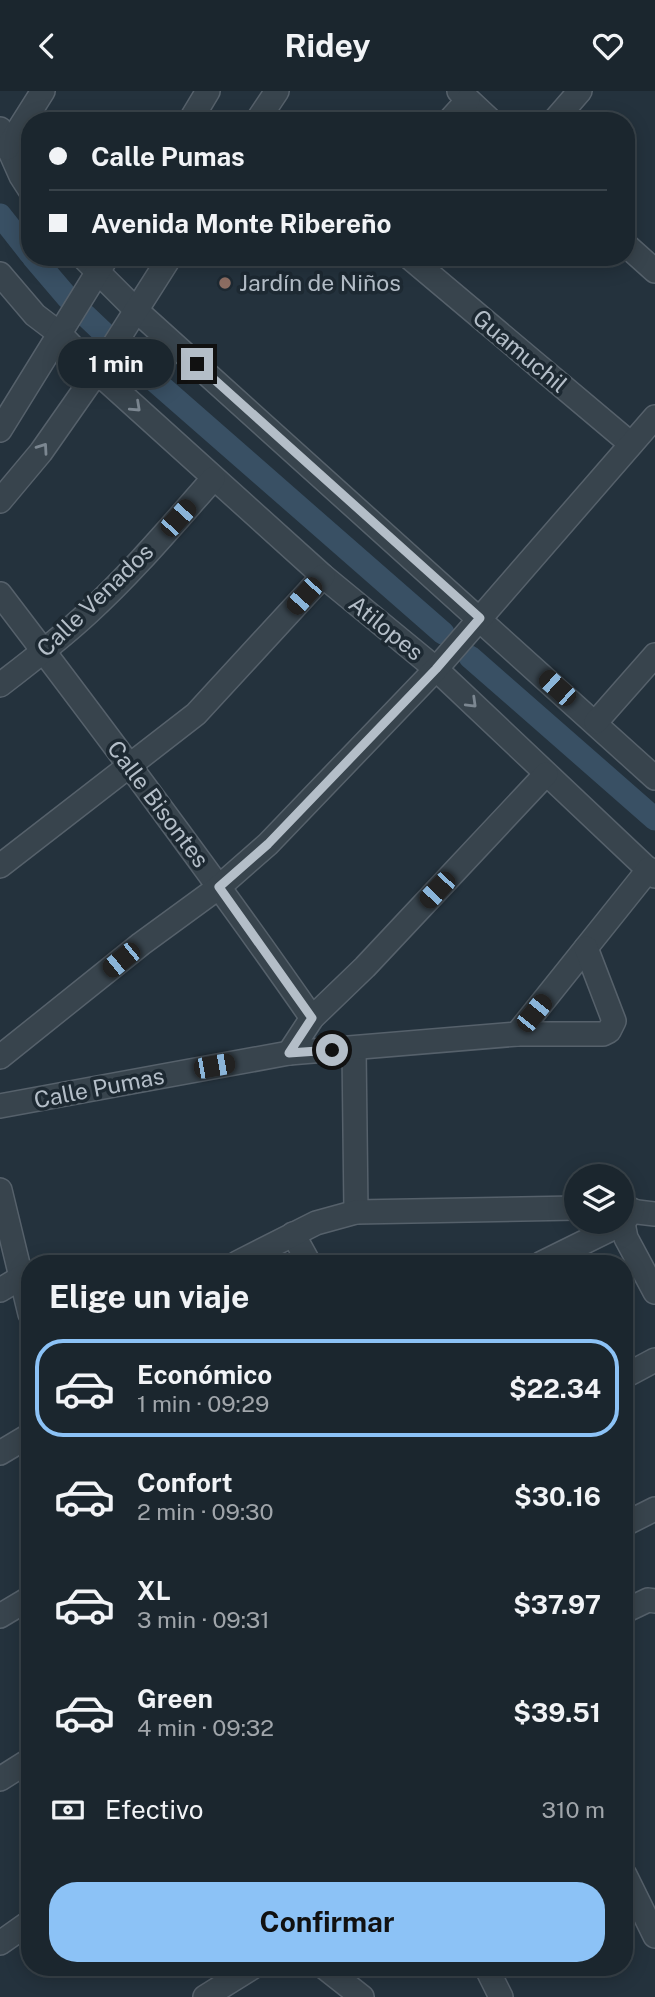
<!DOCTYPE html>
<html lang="es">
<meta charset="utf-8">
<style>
:root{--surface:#1b262e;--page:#28323a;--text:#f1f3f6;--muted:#a0a5aa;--line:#39434a;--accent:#8cc2f6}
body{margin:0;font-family:"Public Sans",sans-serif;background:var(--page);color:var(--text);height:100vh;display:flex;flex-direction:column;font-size:26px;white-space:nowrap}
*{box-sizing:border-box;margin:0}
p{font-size:23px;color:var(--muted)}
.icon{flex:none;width:38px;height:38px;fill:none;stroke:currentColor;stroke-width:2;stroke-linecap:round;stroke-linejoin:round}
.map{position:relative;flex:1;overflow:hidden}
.sheet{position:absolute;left:21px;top:1164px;width:612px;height:721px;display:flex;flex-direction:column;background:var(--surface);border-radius:28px;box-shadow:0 4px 18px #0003,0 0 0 2px var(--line)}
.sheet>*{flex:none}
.top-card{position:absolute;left:21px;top:21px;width:614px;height:154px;border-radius:28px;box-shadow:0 4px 18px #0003,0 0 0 2px var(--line);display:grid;align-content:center;height:154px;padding:0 28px;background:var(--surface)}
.tools{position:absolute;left:564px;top:1073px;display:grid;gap:14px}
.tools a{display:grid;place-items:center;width:70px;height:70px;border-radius:50%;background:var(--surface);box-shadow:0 4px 18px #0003,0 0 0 2px var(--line);font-size:35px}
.end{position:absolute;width:32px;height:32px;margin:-16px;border:9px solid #b4bec8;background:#111;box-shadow:0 0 0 4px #111}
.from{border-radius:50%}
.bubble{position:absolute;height:49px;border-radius:24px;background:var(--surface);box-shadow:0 4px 18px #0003,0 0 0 2px var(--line);font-size:23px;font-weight:700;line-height:49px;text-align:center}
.car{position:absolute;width:21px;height:42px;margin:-21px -10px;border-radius:9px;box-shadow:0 0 5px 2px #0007;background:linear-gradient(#222 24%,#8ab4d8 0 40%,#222 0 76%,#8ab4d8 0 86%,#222 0)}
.top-card b{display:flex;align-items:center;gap:24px;height:66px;font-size:26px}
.top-card b+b{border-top:2px solid var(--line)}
.top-card i{width:18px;height:18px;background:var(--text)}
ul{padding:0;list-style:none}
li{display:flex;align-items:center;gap:21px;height:98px;margin:0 14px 10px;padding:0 14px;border:4px solid transparent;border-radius:28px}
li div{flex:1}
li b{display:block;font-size:26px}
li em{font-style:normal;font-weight:700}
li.on{border-color:var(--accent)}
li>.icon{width:63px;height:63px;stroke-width:1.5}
h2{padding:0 28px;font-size:32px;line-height:84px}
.pay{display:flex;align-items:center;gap:18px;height:77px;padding:0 28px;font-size:26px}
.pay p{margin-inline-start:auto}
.cta{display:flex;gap:14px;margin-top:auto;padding:14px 28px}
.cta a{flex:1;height:80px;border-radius:28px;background:var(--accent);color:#111;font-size:28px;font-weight:700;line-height:80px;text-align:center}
header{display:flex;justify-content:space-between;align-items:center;height:91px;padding:0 28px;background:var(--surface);font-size:32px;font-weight:700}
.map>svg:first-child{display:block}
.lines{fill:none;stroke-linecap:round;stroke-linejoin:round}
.canal{stroke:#395064;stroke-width:23}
.minor-casing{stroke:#56616b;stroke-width:26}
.minor{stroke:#38444d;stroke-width:23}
.oneway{stroke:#7c8791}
.route{stroke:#b4bec8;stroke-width:9}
.education-dot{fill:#8d6e63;stroke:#1d2932;stroke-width:2.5}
.labels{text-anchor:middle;stroke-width:7;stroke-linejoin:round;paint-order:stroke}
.poi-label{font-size:23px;fill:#b4bec8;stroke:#1d2932;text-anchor:start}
.street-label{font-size:23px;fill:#b4bec8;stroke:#1d2932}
</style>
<header><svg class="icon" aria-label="back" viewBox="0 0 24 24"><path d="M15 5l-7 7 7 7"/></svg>Ridey<svg class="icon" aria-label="heart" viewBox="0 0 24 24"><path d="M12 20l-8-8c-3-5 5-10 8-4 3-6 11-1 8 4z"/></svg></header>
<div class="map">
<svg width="655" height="1906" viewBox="0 0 655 1906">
<rect width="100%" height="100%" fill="#24323d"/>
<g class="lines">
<g class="canal">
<path d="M 0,124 L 30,162"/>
<path d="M 33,166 L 68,207"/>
<path d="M 86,225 L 106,244"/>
<path d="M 123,262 L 443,542"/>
<path d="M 470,566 L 655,728"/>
</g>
<g class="minor-casing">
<g id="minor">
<path d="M 459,0 L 491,30"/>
<path d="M 190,30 L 208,0"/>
<path d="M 257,30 L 277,0"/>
<path d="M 449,30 L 468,9"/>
<path d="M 554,30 L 580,0"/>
<path d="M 0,38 L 21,85 L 30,99"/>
<path d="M 7,57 L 43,0"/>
<path d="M 626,154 L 655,180"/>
<path d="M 83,166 L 136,219 L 655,687"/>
<path d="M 409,166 L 631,353"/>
<path d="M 0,183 L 35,224 L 60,243 L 97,281 L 323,485 L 436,578 L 655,785"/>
<path d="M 0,339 L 107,166"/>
<path d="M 0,410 L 41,361 L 97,281 L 170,166"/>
<path d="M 0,503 C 106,642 212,783 312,927"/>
<path d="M 0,594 C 30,571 60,548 88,522 C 133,481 173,433 213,388"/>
<path d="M 596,631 L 655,564"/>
<path d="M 0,775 L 196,623 L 323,485"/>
<path d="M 517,943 L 649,778"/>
<path d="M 354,958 L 356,1121"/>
<path d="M 289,962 L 312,927 L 365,876 L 546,683"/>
<path d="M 0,966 L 141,853 L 219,796 L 268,753 L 436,578 L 655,326"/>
<path d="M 0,1015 L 289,962 L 517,943 L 603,943 L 609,940 L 614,930 L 586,857"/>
<path d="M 0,1099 L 30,1223"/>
<path d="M 621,1119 L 655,1123"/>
<path d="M 623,1132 L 626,1147 L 655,1201"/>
<path d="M 293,1143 L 309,1172"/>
<path d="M 237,1172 L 316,1132 L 356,1121 L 576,1117"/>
<path d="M 542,1172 L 623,1132 L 632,1119"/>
<path d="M 0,1199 L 22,1186"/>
<path d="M 625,1285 L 655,1269"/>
<path d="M 0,1362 L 30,1344"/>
<path d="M 625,1433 L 655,1418"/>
<path d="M 625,1520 L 648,1509 L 655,1510"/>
<path d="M 0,1525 L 30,1507"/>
<path d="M 0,1688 L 30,1669"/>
<path d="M 625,1784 L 655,1845"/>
<path d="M 0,1852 L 30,1831"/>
<path d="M 324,1876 L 362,1906"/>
<path d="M 486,1876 L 501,1906"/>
<path d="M 205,1906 L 253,1876"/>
</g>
</g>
<use href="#minor" class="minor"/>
</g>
<defs><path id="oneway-chevron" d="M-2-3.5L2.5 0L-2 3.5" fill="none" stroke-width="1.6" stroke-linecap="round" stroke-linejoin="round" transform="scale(1.75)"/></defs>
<g class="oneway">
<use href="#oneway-chevron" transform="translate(136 316) rotate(43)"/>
<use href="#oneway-chevron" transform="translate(43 357) rotate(-55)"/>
<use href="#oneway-chevron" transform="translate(472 612) rotate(44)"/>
</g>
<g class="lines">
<path class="route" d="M 197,273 L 480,527 L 436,578 L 268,753 L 219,796 L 312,927 L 289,962 L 332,959"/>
</g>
<circle class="education-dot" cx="225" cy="192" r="7"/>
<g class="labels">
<g class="poi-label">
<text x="239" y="200">Jardín de Niños</text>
</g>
<g class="street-label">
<text transform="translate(520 260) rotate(40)" y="8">Guamuchil</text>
<text transform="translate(95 509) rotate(-44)" y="8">Calle Venados</text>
<text transform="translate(386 537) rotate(39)" y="8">Atilopes</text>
<text transform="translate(158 713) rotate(53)" y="8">Calle Bisontes</text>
<text transform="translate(99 997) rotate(-11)" y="8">Calle Pumas</text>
</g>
</g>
</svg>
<div class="tools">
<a><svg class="icon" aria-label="layers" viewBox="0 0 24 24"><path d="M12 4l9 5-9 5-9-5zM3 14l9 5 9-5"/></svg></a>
</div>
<i class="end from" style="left:332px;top:959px"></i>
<i class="end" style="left:197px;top:273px"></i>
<div class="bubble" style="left:58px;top:248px;width:116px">1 min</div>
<i class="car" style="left:178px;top:427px;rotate:42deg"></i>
<i class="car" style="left:304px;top:505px;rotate:222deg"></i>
<i class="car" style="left:557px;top:597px;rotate:312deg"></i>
<i class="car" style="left:437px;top:799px;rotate:223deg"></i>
<i class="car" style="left:121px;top:869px;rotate:231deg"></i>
<i class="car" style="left:534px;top:922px;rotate:39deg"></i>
<i class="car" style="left:214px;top:975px;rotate:80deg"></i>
<div class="top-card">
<b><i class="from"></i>Calle Pumas</b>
<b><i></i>Avenida Monte Ribereño</b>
</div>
<section class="sheet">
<h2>Elige un viaje</h2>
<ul>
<li class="on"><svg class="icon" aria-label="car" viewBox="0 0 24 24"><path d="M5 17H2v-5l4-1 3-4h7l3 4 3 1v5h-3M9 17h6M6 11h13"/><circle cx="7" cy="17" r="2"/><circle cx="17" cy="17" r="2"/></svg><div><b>Económico</b><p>1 min · 09:29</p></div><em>$22.34</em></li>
<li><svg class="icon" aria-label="car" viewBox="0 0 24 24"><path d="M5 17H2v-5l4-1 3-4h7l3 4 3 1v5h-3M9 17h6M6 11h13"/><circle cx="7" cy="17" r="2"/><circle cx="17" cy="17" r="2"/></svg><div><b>Confort</b><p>2 min · 09:30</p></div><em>$30.16</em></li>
<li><svg class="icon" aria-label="car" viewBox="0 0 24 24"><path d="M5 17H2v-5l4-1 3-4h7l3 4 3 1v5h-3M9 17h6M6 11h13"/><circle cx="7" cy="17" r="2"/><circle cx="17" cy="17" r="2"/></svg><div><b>XL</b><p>3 min · 09:31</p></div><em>$37.97</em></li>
<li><svg class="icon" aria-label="car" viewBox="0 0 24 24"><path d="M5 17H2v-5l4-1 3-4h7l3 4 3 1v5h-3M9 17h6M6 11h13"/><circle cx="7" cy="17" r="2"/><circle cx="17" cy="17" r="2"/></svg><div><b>Green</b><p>4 min · 09:32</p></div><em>$39.51</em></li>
</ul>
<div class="pay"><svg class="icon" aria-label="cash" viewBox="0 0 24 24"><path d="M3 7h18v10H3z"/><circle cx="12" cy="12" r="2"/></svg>Efectivo<p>310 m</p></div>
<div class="cta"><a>Confirmar</a></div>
</section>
</div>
